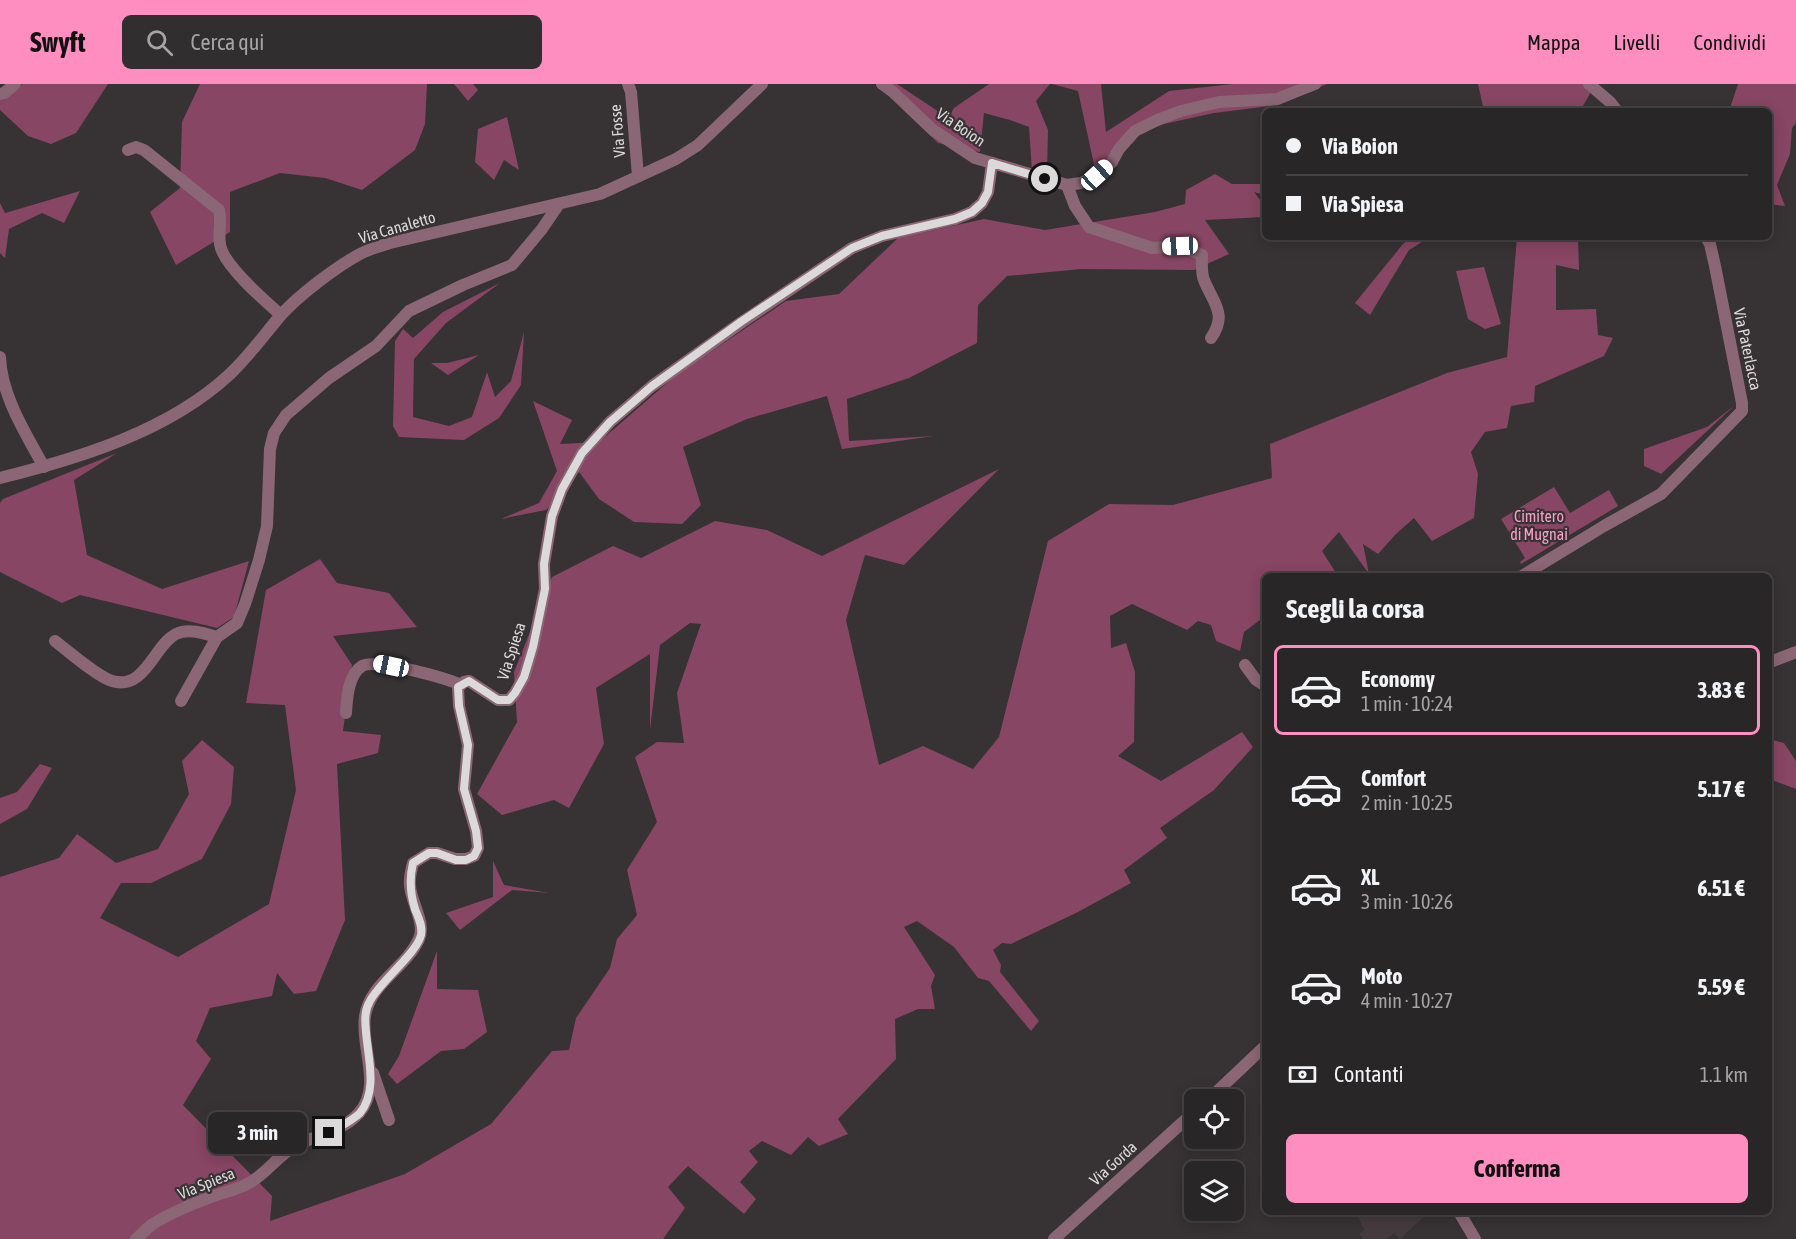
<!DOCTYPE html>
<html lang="it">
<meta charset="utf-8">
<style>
:root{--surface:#292627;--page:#312e2f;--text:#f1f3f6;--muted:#a5a5a7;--line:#454344;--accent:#fd8ebf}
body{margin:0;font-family:"Asap Condensed",sans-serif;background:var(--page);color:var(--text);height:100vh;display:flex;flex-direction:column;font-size:22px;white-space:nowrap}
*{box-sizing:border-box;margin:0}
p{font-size:20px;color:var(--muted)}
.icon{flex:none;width:33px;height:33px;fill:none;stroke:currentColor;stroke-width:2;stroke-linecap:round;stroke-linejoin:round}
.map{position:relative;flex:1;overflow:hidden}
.side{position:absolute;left:1262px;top:489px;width:510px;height:642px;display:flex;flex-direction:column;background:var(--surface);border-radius:9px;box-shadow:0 3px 15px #0003,0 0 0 2px var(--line)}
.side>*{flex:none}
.top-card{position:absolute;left:1262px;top:24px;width:510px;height:132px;border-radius:9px;box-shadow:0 3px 15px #0003,0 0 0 2px var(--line);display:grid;align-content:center;height:132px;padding:0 24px;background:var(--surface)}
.fabs{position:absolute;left:1184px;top:1005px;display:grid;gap:12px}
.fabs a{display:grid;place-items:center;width:60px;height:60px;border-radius:9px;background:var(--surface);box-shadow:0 3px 15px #0003,0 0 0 2px var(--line);font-size:30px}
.end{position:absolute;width:27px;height:27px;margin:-14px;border:8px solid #dcd9da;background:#111;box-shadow:0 0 0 3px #111}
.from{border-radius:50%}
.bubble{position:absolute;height:42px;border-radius:9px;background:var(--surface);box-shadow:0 3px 15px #0003,0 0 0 2px var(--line);font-size:20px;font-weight:700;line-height:42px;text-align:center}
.car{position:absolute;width:18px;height:36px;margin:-18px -9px;border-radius:8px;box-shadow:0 0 4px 2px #0007;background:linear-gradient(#fff 24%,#345 0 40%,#fff 0 76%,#345 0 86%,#fff 0)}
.top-card b{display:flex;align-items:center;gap:21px;height:57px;font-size:22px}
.top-card b+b{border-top:2px solid var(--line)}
.top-card i{width:15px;height:15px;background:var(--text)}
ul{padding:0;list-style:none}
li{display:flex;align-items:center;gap:18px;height:90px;margin:0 12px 9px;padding:0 12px;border:3px solid transparent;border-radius:9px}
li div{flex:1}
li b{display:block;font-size:22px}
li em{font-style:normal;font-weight:700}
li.selected{border-color:var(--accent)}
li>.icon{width:54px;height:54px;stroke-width:1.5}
h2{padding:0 24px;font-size:27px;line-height:72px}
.pay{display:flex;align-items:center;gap:15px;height:66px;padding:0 24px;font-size:22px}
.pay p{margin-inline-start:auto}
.cta{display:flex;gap:12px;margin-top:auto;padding:12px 24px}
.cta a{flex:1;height:69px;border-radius:9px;background:var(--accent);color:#111;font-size:24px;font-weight:700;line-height:69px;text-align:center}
header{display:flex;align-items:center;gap:36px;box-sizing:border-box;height:84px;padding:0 30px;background:var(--accent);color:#111}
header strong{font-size:28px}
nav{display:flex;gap:33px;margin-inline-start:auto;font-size:21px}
.search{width:420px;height:54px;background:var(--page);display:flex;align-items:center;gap:15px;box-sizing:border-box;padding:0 21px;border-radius:9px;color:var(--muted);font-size:22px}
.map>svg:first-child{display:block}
.built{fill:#453a3e}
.green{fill:#874663}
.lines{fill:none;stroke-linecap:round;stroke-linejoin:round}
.minor{stroke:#8b6674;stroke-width:12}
.route{stroke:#dcd9da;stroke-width:8}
.labels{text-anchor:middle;stroke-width:4.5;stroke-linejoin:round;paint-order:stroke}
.street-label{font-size:16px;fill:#dcd9da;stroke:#373234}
.park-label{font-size:16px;fill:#faa0c6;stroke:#373234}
</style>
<header>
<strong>Swyft</strong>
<div class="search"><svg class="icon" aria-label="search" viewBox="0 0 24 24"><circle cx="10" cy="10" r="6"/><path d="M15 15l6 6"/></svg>Cerca qui</div>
<nav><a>Mappa</a><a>Livelli</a><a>Condividi</a></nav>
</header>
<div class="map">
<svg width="1796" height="1155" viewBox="0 0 1796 1155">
<rect width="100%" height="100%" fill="#373234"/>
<path class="built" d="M 1356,1128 L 1429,1128 L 1400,1155 L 1394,1149 L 1386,1155 L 1363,1155 L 1359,1150 L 1364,1146 Z"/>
<g class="green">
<path d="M 22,0 L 108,0 L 76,49 L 51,60 L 28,52 L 0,26 L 0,13 L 17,6 Z"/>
<path d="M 200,0 L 427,0 L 425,40 L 415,66 L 362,106 L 325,94 L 280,89 L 230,108 L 230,148 L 176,181 L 150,128 L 180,104 L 182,38 Z"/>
<path d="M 454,0 L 473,0 L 478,6 L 468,17 Z"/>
<path d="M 877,0 L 897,0 L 948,34 L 954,24 L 989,0 L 1050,0 L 1036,17 L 1048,46 L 1047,88 L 1032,87 L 1029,43 L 1010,36 L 984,29 L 980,68 L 938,59 Z"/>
<path d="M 1052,0 L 1101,0 L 1106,48 L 1169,7 L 1233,0 L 1327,0 L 1279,21 L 1214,29 L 1164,40 L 1139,50 L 1095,85 L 1078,7 Z"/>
<path d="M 1478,0 L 1598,0 L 1611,27 L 1591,8 L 1580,27 L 1484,27 Z"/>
<path d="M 1738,0 L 1796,0 L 1796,39 L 1792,44 L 1790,70 L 1777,101 L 1785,122 L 1769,120 L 1768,27 L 1729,27 Z"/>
<path d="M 507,33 L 519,86 L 504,76 L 494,96 L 475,78 L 478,45 Z"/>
<path d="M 1215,90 L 1232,100 L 1264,100 L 1264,111 L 1254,108 L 1264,121 L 1264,133 L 1205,136 L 1229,170 L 1194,186 L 1081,185 L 1007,192 L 978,221 L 977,259 L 909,294 L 847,315 L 849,357 L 934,352 L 842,365 L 827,312 L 747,335 L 683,363 L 701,421 L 682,440 L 634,438 L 599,415 L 579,388 L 546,426 L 501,435 L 539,419 L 557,387 L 533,317 L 572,336 L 560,360 L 599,358 L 675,292 L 786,217 L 839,210 L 898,154 L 984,135 L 1045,146 L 1155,128 L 1185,120 L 1186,106 Z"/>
<path d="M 80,107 L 64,139 L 42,129 L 9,145 L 5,174 L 0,169 L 0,119 L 5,129 Z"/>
<path d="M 1412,153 L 1430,153 L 1409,166 L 1370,231 L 1355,219 L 1403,160 Z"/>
<path d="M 1517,153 L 1578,153 L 1579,186 L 1556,181 L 1556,226 L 1596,225 L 1598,251 L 1613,254 L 1604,272 L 1535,302 L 1534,318 L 1511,322 L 1507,344 L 1485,348 L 1471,368 L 1478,390 L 1474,434 L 1432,457 L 1414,434 L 1396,450 L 1378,470 L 1363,460 L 1369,490 L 1339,448 L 1322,467 L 1338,492 L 1264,492 L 1264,533 L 1244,548 L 1240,567 L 1216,557 L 1211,541 L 1198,537 L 1187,546 L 1132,520 L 1110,532 L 1111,564 L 1126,559 L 1135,588 L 1134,658 L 1118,672 L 1161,697 L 1242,648 L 1253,663 L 1214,706 L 1160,744 L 1167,754 L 1124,786 L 1131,799 L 1078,828 L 1011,860 L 1002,859 L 993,866 L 1001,881 L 1000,888 L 1039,937 L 1031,947 L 989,897 L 978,894 L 954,863 L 917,837 L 904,843 L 935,891 L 931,902 L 935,925 L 918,925 L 895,935 L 896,975 L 838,1035 L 848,1050 L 819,1062 L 808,1053 L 791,1071 L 762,1057 L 749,1067 L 758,1078 L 740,1098 L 756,1115 L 744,1130 L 688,1082 L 668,1103 L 685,1124 L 663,1155 L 0,1155 L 0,793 L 59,774 L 77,750 L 116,779 L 158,765 L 189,710 L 182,677 L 202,656 L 234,683 L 231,720 L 202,775 L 151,799 L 121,799 L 100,834 L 178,873 L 269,820 L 296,706 L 285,621 L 246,619 L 266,506 L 320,475 L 337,499 L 389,509 L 417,543 L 333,552 L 352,581 L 343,647 L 381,651 L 378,669 L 337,680 L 345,836 L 316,907 L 294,910 L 277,889 L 272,912 L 210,924 L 196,957 L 211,975 L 183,1021 L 272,1112 L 270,1137 L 405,1090 L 491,1040 L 552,967 L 569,966 L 576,934 L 610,884 L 617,855 L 637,831 L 627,786 L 657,738 L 635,673 L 657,658 L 684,659 L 677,609 L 701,540 L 690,539 L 660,561 L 650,646 L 650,570 L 596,604 L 604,660 L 569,724 L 554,716 L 502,731 L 477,710 L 517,638 L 514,588 L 552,493 L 613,462 L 641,474 L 715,437 L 767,446 L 822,472 L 999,385 L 904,481 L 865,471 L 846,536 L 879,681 L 923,662 L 973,685 L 999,653 L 1048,457 L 1109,420 L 1173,421 L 1272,394 L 1270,360 L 1447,289 L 1507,273 Z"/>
<path d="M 1484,183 L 1501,240 L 1485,245 L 1468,235 L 1456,187 Z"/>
<path d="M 500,199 L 446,239 L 414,275 L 413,333 L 449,342 L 472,333 L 487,288 L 495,313 L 511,297 L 524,248 L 521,301 L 499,334 L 464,356 L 399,353 L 393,342 L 395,257 L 403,245 L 413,254 L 443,228 Z"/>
<path d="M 479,271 L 448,291 L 431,279 L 447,279 Z"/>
<path d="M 1735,321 L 1661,390 L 1644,382 L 1644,365 L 1707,343 Z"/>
<path d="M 117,369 L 74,396 L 87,471 L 162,505 L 249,477 L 234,533 L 217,544 L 80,511 L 62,519 L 0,488 L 0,419 L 3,415 Z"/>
<path d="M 1554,403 L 1570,429 L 1609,406 L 1618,422 L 1521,480 L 1520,478 L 1525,474 L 1501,435 Z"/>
<path d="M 1769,655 L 1784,659 L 1796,677 L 1796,705 L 1769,695 Z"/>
<path d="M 40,680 L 52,684 L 27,725 L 0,740 L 0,714 L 17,708 Z"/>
<path d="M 493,777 L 504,801 L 549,809 L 512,806 L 460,846 L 446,829 L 493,813 Z"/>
<path d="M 437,867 L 437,905 L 478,906 L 487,948 L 464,965 L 441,967 L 397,1000 L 388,990 L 399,972 Z"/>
</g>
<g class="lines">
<g class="minor">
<path d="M 628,0 L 631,8 L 638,92"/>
<path d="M 882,0 L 893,8 L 933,46 L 975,74 L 1067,101 L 1081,99 L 1097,91 L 1112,78 L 1119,65 L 1135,47 L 1157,36 L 1181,27 L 1219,18 L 1277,15 L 1315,0"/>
<path d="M 1589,0 L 1610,18 L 1617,27"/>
<path d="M 0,10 L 4,9 L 15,0"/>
<path d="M 128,66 L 136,63 L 144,66 L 219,126 C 222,138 218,149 220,160 C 222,180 265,217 281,231"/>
<path d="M 1067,101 L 1075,122 L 1089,143 L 1152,164 L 1180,162 L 1202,171 C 1202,179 1201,189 1204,196 C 1213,219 1228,230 1211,254"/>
<path d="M 0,273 C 1,311 26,350 44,383"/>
<path d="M 0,394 C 80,374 169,347 230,290 C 249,272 264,251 281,231 C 299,211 336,183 360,170 C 369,165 380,162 390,159 L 600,110 L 676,75 L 698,61 L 762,0"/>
<path d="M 1522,492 L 1604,442 L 1661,410 L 1742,327 L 1742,319 L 1715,182 L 1710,160 L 1706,153"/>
<path d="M 55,557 C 68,567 98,593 112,597 C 145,607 154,561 176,550 C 188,544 204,549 217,553 L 237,539 L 245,520 L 259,476 L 267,442 L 270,365 L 274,349 L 286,331 L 329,294 L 376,262 L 409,227 L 463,201 L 512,181 L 542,145 L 559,120"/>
<path d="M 1768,579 L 1796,568"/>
<path d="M 1245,581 L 1256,596 L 1264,601"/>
<path d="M 181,617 L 217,553"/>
<path d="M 346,629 C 347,614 348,591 362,582 C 375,574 446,594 461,601"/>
<path d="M 373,989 L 389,1036"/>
<path d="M 1208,1016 L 1264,963"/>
<path d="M 1459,1128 L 1475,1155"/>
<path d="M 136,1155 C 142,1150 147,1144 153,1140 C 167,1131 195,1119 211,1113 C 224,1108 237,1106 249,1099 C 268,1089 279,1069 299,1060 C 319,1051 344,1046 359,1029 C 383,1002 360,962 365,932 C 370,899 406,884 419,855 C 426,839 411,818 410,802 C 409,794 411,787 413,779 L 429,769 L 437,769 L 455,775 L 466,775 L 474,772 L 478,764 L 476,747 L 464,705 L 468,661 L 459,622 L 458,603 L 464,598 L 469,597 L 498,616 L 509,616 L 515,609 L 524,593 L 533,563 L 545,505 L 544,480 L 552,432 L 562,405 L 582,369 L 610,338 L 652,302 L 742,238 L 852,164 L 882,152 L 955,135 L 972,128 L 982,119 L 988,108 L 992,79"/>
<path d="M 1054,1155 L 1194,1028"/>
</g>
</g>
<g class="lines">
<path class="route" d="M 329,1049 C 339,1043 352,1037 360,1029 C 378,1007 368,974 366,948 C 365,937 364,927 370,917 C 380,898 417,869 421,851 C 423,842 418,833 415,825 C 410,809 409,795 413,779 L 429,769 L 437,769 L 456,776 L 466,776 L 474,772 L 478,764 L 476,747 L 464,705 L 468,661 L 459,622 L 458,603 L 469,597 L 498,616 L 509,616 L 515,609 L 524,593 L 533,563 L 545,505 L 544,480 L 552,432 L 562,405 L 582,369 L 610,338 L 652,302 L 742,237 L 852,164 L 882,152 L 955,135 L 972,128 L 982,119 L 988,108 L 992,79 L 1045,95"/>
</g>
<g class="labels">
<g class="street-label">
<text transform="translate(961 43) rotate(34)" y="6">Via Boion</text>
<text transform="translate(617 47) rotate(-95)" y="6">Via Fosse</text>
<text transform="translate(397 143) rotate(-16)" y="6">Via Canaletto</text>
<text transform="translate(1748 265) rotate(78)" y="6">Via Paterlacca</text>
<text transform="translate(511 567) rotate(-72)" y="6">Via Spiesa</text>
<text transform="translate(1113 1079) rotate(-42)" y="6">Via Gorda</text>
<text transform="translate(206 1099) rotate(-22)" y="6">Via Spiesa</text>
</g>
<g class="park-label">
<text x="1539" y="438">Cimitero<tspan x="1539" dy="18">di Mugnai</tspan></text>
</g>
</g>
</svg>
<div class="fabs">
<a><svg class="icon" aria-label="locate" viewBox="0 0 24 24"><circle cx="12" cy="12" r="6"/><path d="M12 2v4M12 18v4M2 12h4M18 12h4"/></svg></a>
<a><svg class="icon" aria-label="layers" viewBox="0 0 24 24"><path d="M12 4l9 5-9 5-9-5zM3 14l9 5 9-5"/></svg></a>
</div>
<i class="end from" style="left:1045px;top:95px"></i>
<i class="end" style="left:329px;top:1049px"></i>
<div class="bubble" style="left:208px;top:1028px;width:99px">3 min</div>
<i class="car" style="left:1097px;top:91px;rotate:48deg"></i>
<i class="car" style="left:1180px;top:162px;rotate:268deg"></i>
<i class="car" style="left:391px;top:582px;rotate:282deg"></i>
<div class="top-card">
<b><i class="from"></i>Via Boion</b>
<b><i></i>Via Spiesa</b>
</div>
<section class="side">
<h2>Scegli la corsa</h2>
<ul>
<li class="selected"><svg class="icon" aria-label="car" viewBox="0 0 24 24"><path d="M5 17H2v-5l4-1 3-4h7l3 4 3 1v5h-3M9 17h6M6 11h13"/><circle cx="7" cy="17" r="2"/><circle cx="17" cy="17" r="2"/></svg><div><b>Economy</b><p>1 min · 10:24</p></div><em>3.83 €</em></li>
<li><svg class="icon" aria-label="car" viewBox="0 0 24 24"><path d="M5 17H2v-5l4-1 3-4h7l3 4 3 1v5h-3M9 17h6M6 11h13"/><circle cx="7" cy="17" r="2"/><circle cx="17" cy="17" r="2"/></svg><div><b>Comfort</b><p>2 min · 10:25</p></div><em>5.17 €</em></li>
<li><svg class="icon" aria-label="car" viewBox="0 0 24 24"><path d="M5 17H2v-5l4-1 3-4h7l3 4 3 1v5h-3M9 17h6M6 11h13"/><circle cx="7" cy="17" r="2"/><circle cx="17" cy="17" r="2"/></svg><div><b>XL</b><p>3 min · 10:26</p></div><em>6.51 €</em></li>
<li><svg class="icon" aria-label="car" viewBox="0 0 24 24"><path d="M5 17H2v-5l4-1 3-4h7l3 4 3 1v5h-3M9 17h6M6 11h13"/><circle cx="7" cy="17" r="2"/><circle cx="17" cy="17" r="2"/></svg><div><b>Moto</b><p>4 min · 10:27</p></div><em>5.59 €</em></li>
</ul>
<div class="pay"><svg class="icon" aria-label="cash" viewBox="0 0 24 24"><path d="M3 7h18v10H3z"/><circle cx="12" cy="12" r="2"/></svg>Contanti<p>1.1 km</p></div>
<div class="cta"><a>Conferma</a></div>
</section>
</div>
